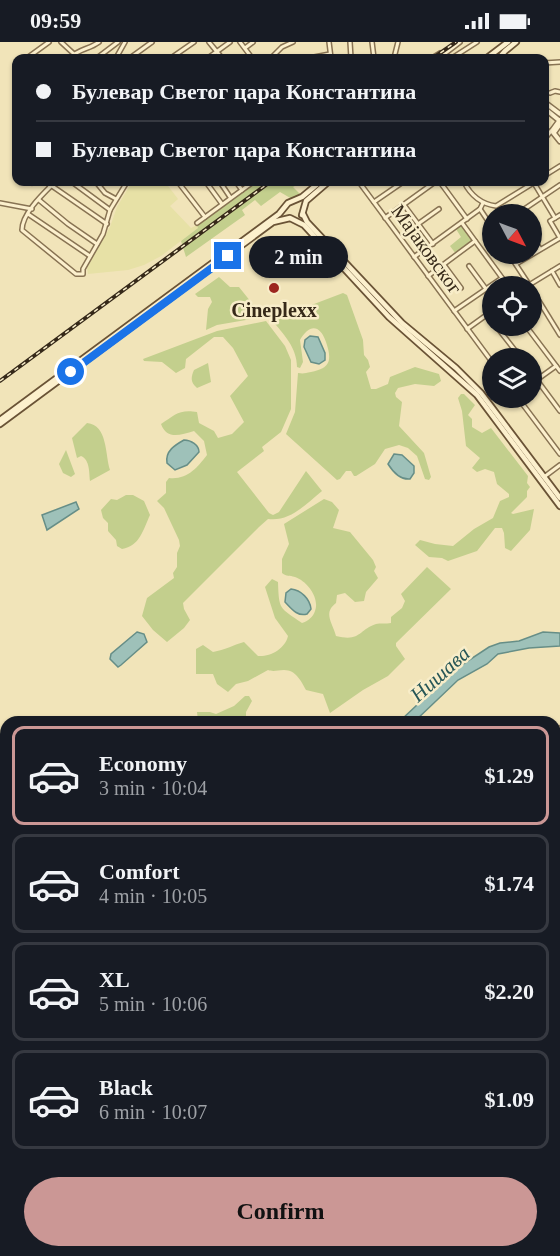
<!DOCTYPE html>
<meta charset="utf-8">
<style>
:root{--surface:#171b24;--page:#242831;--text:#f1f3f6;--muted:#9ea1a6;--line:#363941;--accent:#cb9795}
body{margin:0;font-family:Georgia,serif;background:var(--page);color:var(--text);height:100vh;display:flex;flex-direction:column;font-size:22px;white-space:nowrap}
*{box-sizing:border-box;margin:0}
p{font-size:20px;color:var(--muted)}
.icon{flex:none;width:33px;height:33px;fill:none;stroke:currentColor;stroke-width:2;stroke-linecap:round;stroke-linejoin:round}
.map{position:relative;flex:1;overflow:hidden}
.sheet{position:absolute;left:0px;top:674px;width:561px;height:542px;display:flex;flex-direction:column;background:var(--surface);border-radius:18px 18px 0 0;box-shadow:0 2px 4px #0004}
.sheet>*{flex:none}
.hud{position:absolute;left:12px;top:12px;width:537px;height:132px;border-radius:12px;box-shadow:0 2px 4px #0004;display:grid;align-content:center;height:132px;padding:0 24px;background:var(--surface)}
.needle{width:39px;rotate:131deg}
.tools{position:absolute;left:482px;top:162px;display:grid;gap:12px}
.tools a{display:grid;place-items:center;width:60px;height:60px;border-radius:50%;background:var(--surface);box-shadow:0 2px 4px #0004;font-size:30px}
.end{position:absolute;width:27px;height:27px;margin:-14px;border:8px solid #1a73e8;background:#fff;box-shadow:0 0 0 3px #fff}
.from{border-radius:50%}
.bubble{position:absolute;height:42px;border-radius:21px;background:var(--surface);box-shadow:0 2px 4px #0004;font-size:20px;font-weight:600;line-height:42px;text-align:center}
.hud b{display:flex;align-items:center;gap:21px;height:57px;font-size:22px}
.hud b+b{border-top:2px solid var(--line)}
.hud i{width:15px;height:15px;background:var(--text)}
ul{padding:10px 0 0;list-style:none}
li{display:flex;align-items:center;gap:18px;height:99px;margin:0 12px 9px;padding:0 12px;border:3px solid var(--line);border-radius:12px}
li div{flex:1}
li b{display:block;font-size:22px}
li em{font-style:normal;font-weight:600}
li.on{border-color:var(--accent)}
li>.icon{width:54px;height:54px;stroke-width:1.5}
.action{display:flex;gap:12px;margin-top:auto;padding:12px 24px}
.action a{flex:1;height:69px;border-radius:36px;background:var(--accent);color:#111;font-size:24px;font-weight:600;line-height:69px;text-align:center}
.status{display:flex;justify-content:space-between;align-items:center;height:42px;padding:0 30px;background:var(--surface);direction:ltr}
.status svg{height:16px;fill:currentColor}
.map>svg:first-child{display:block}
.farmland{fill:#e7e1a6}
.green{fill:#c3cf8d}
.water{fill:#9ec1b9;stroke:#668e87;stroke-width:1.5}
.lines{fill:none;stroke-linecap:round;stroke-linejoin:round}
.stream{stroke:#668e87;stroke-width:1.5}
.minor-casing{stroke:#887353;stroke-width:6}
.tertiary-casing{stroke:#887353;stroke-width:7}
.secondary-casing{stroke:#6a5336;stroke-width:8}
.minor{stroke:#fcf0cd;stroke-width:3}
.tertiary{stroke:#fcf0cd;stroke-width:4}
.secondary{stroke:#fcf0cd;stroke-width:4.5}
.rail-casing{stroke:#362919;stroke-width:4}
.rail{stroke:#f8edc9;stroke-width:1.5;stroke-dasharray:4.5;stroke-linecap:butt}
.route{stroke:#1a73e8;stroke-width:8}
.poi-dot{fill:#9c261e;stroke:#f8edc9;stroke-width:2}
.labels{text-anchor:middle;stroke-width:5;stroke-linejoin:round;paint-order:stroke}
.street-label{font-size:20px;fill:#362919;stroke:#f8edc9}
.poi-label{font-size:20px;font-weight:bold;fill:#362919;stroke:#f8edc9}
.water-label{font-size:21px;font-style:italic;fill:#275757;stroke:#f8edc9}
</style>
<div class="status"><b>09:59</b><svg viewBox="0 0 49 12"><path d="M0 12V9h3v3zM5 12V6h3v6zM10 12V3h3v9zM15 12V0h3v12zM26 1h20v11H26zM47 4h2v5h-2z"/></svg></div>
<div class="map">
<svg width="560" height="1214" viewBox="0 0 560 1214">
<rect width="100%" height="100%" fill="#f1e4b9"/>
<path class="farmland" d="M 132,140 L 165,140 L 178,157 L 170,164 L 191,186 L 197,183 L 198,186 L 161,214 L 144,223 L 128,228 L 88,232 L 87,226 L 110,185 L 117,165 Z"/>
<g class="green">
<path d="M 253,140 L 302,140 L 293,145 L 301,153 L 292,157 L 280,150 L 261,164 L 255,158 L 242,168 L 245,173 L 186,215 L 181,199 L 198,186 L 196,182 Z"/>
<path d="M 462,183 L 474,199 L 456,212 L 450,204 L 461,195 L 456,187 Z"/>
<path d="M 219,235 L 230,245 L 239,245 L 263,275 L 217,283 L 206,288 L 208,267 L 212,260 L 210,255 L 198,255 L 195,252 Z"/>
<path d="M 343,251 L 347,253 L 363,298 L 364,313 L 368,318 L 370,325 L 366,330 L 371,347 L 376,347 L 388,342 L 390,335 L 415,325 L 439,332 L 441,339 L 434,344 L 415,342 L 398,346 L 395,351 L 396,355 L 402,360 L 399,384 L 424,411 L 431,435 L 429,438 L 425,437 L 417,414 L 408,406 L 399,403 L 385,407 L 375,422 L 356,434 L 354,434 L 351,429 L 346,429 L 340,437 L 337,438 L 286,392 L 295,370 L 298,331 C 304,332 305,331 311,330 C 331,326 332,318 326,300 C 320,282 309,282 300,298 L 303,320 L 300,326 L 297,325 C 297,305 283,292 272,278 Z"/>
<path d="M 266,279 L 285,304 L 291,318 L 291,367 L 281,390 L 262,405 L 264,409 L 237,430 L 269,471 L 273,473 L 279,470 L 306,429 L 322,449 C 306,462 290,480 268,477 L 259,485 L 183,561 L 184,567 L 190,578 L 184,586 L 167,600 L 153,588 L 142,574 L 147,556 L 174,536 L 173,531 L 177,525 L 177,511 L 180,504 L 179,498 L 164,466 L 157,459 L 166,451 L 166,440 L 169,436 C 187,438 197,426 207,413 L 204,399 L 194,389 C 180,393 167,398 161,382 C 175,373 179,367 197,370 L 199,381 L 214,389 L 218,396 L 232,392 L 244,380 L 230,354 L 248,334 L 233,306 L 223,295 L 214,295 L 186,317 L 185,326 L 176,331 L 162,320 L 144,319 L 143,317 L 217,289 Z"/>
<path d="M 208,321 L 211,340 L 197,346 C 190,340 191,335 194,328 Z"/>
<path d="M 461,352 L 464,352 L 475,363 L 468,373 L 472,377 L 472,385 L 482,391 L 491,386 L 528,434 L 527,441 L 530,445 L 527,449 L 527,455 L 511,471 L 513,472 L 534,467 L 530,488 L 511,509 L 505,506 L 504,491 L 502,486 L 495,486 L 477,509 L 448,519 L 442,516 L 429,515 L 415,503 L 420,498 L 435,502 L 453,504 L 474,487 L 493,476 L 500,459 L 509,455 L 509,452 L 497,442 L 494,430 L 485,427 L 477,430 L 472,426 L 480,416 L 466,404 L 462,369 L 458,356 Z"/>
<path d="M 87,381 C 108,383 105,413 110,428 L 90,439 C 89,430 90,418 81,414 L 77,416 L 72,396 Z"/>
<path d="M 66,408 L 75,432 L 71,435 L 63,431 L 59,422 Z"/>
<path d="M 126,453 L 133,453 L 144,459 L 150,473 C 143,488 140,504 122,507 L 117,504 L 116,498 L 108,489 L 108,481 L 103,476 L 101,468 L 111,457 L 117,458 Z"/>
<path d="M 324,457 L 332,460 L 339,468 L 333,486 L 350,490 L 373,518 L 376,525 L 374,529 L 378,536 L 366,550 L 364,559 L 355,560 L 345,551 L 337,553 L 336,561 C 323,571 332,580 336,594 C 361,600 358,588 376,582 C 380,581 386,582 391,581 L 391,575 L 402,566 L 405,559 L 401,552 L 427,525 L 451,547 L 396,601 L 396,604 L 405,617 L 388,634 L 363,648 L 330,671 L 323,652 L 306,648 C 301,639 296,628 284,628 C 277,628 274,630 268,628 L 248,639 L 236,642 L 228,650 L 217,642 L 213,632 L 196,632 L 196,607 L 203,603 L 213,610 C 225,608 233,603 244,600 L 258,614 C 270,615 285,607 288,594 L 275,576 L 265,545 L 272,537 L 278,540 C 279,568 279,565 302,581 C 308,579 313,575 315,569 C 320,556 307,539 295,535 C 289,533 287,535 282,531 L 282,517 L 289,502 L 284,482 Z"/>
<path d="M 245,654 L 249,654 L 252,659 L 246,670 L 246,677 L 261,679 L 198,679 L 197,670 L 210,670 L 216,672 L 234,664 Z"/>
</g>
<g class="water">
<path d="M 310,294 L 318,295 L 325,311 L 325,318 L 319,322 L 311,320 L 304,305 L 305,298 Z"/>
<path d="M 184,398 C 191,398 199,403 199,410 L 187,423 L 175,428 L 167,421 C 165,409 175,403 184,398 Z"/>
<path d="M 394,412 L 402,413 L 414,424 L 414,431 L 410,437 C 400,438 393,430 388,422 Z"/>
<path d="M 76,460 L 79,467 L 47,488 L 42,473 Z"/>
<path d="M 291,547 C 301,548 310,557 311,567 L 307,572 C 297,575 291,566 285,560 L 286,551 Z"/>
<path d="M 137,590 L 144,592 L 147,600 L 121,623 L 118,625 L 110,617 L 111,612 Z"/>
<path d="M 543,590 L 560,591 L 560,604 L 529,606 L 498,612 L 487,622 L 458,638 L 415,679 L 400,679 L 454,628 L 489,605 L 500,601 L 519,599 Z"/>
</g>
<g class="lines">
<g class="stream">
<path d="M 0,956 L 6,961"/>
<path d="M 555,1081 L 560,1083"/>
<path d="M 0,1157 L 6,1167"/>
<path d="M 30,1209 L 35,1214"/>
</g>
<g class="minor-casing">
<g id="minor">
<path d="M 61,0 L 74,12"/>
<path d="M 209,0 L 222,16"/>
<path d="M 240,0 L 252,16"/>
<path d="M 329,0 L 331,16"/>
<path d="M 350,0 L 351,16"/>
<path d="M 372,0 L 374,16"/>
<path d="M 245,6 L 253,0"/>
<path d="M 27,16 L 49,0"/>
<path d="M 70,16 C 80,6 88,8 99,0"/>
<path d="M 97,16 L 118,0"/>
<path d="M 116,16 L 125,0"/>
<path d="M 130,16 L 152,0"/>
<path d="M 171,16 L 194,0"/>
<path d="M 208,16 L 230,0"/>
<path d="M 271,16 L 282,5 L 293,0"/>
<path d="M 309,16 L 330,12"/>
<path d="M 394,16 L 398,0"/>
<path d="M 432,16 L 440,11"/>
<path d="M 439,16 L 460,0"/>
<path d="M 452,16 L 477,0"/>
<path d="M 544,21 L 560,20"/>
<path d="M 550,51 L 555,49 L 560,50"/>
<path d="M 544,98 L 551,89"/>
<path d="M 544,134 L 560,124"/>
<path d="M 46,140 L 50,144"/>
<path d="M 55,140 C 44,151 22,171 22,188 L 76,232 L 83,232 L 83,227 L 103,192 L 110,168 L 127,140"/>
<path d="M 72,140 L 110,168"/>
<path d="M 96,140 L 105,151 L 116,157"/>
<path d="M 178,140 L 205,175"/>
<path d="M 206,140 L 222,162"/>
<path d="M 220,140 L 230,155"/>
<path d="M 236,140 L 242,148"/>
<path d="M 359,140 L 492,320"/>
<path d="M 440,140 L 467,177"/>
<path d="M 464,140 C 471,154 481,162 496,164 L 535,140"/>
<path d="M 32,141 L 33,140"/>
<path d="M 534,141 L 555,176"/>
<path d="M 52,144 L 107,182"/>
<path d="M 39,158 L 68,182 L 97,202"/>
<path d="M 374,160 L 403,140"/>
<path d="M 0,161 L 32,167"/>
<path d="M 404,163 L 433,202"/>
<path d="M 480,167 L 492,185"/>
<path d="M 28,172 L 90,214"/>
<path d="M 517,172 L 560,143"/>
<path d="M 560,173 L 550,179 L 560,196"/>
<path d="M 385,176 L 435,140"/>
<path d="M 197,181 L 253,140"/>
<path d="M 462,181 L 508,244"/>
<path d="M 418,182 L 439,167"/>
<path d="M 531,192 L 540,207"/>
<path d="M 509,212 L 530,244"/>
<path d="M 414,215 L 480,167 L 483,161"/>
<path d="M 516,222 L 560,196"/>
<path d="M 444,223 L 461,246"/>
<path d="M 469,224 L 486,247"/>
<path d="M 552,229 L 560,243"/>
<path d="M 428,234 L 475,199"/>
<path d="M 529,243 L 560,224"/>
<path d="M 531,246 L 560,293"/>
<path d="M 454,269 L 502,236"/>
<path d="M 496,284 L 521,316"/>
<path d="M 526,284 L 560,329"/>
<path d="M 467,287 L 492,269"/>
<path d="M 531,330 L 560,369"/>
<path d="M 531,342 L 556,324"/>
<path d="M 518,356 L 560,412"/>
<path d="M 544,435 L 560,423"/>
<path d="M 555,691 L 560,686"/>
<path d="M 555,703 L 560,707"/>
<path d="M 555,767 L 560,770"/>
<path d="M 555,792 L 556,793"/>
<path d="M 555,817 L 560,822"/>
<path d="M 555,856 L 560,861"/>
<path d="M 555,897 L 560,901"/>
<path d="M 555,915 L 560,908"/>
<path d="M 555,966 L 560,952"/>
<path d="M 555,1017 L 560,1016"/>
<path d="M 555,1042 L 560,1045"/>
<path d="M 555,1069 L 560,1063"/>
<path d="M 555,1101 L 558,1106 L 557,1117 L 560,1121"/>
<path d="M 374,1214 L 379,1209"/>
</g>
</g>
<g class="tertiary-casing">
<g id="tertiary">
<path d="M 544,60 L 560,72"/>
<path d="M 544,66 L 560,79"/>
<path d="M 560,78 L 552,89 L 560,99"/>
<path d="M 555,89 L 560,82"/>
</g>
</g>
<g class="secondary-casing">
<g id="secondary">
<path d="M 487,16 L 508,0"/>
<path d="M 499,16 L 505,9 L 516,0"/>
<path d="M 303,172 L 307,180 L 402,281 L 456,326 L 481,351 L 560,456"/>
<path d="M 302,173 L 306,159 L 328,140"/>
<path d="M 0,378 L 279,172 L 288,161 L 302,155 L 320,140"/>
<path d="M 0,382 L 273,180 L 290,176 L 304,183 L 389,275 L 477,353 L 560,464"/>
<path d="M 555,1164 L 560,1164"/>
<path d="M 458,1214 L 466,1209"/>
</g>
</g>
<use href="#minor" class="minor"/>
<use href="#tertiary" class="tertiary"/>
<use href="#secondary" class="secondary"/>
<g class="rail-casing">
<g id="rail">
<path d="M 433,16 L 456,0"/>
<path d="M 0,339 L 270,140"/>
</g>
</g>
<use href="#rail" class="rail"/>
</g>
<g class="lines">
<path class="route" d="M 71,330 L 228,214"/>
</g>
<circle class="poi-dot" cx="274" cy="246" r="6"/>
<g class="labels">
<g class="street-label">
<text transform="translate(427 207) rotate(54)" y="7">Мајаковског</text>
</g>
<g class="poi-label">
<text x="274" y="275">Cineplexx</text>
</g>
<g class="water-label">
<text transform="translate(440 632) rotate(-42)" y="7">Нишава</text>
</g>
</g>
</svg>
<div class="tools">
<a><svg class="needle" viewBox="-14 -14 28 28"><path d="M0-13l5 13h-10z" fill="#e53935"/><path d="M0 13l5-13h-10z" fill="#9ea1a6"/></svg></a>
<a><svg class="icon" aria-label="locate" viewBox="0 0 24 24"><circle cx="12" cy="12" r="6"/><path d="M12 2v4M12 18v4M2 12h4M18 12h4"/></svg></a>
<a><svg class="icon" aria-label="layers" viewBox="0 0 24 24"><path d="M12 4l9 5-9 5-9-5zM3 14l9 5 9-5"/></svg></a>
</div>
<i class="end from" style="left:71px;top:330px"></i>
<i class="end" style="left:228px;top:214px"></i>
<div class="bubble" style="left:249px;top:194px;width:99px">2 min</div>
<div class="hud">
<b><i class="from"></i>Булевар Светог цара Константина</b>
<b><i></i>Булевар Светог цара Константина</b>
</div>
<section class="sheet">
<ul>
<li class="on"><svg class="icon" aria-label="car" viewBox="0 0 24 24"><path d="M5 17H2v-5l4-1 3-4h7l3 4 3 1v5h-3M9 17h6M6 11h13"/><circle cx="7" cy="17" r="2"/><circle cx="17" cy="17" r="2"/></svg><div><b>Economy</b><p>3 min · 10:04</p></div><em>$1.29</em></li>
<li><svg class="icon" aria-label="car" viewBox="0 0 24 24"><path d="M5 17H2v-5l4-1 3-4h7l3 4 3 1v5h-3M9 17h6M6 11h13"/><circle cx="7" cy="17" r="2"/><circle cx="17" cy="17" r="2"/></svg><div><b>Comfort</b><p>4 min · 10:05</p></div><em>$1.74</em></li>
<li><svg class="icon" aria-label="car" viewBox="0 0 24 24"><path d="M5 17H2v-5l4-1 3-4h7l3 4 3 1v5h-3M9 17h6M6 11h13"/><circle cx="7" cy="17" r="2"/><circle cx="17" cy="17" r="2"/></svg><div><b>XL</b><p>5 min · 10:06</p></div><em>$2.20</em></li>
<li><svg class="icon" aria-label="car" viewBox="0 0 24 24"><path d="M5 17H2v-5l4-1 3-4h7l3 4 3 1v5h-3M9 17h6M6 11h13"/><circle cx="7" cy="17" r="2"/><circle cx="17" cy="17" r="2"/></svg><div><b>Black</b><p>6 min · 10:07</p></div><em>$1.09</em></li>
</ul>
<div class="action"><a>Confirm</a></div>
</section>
</div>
